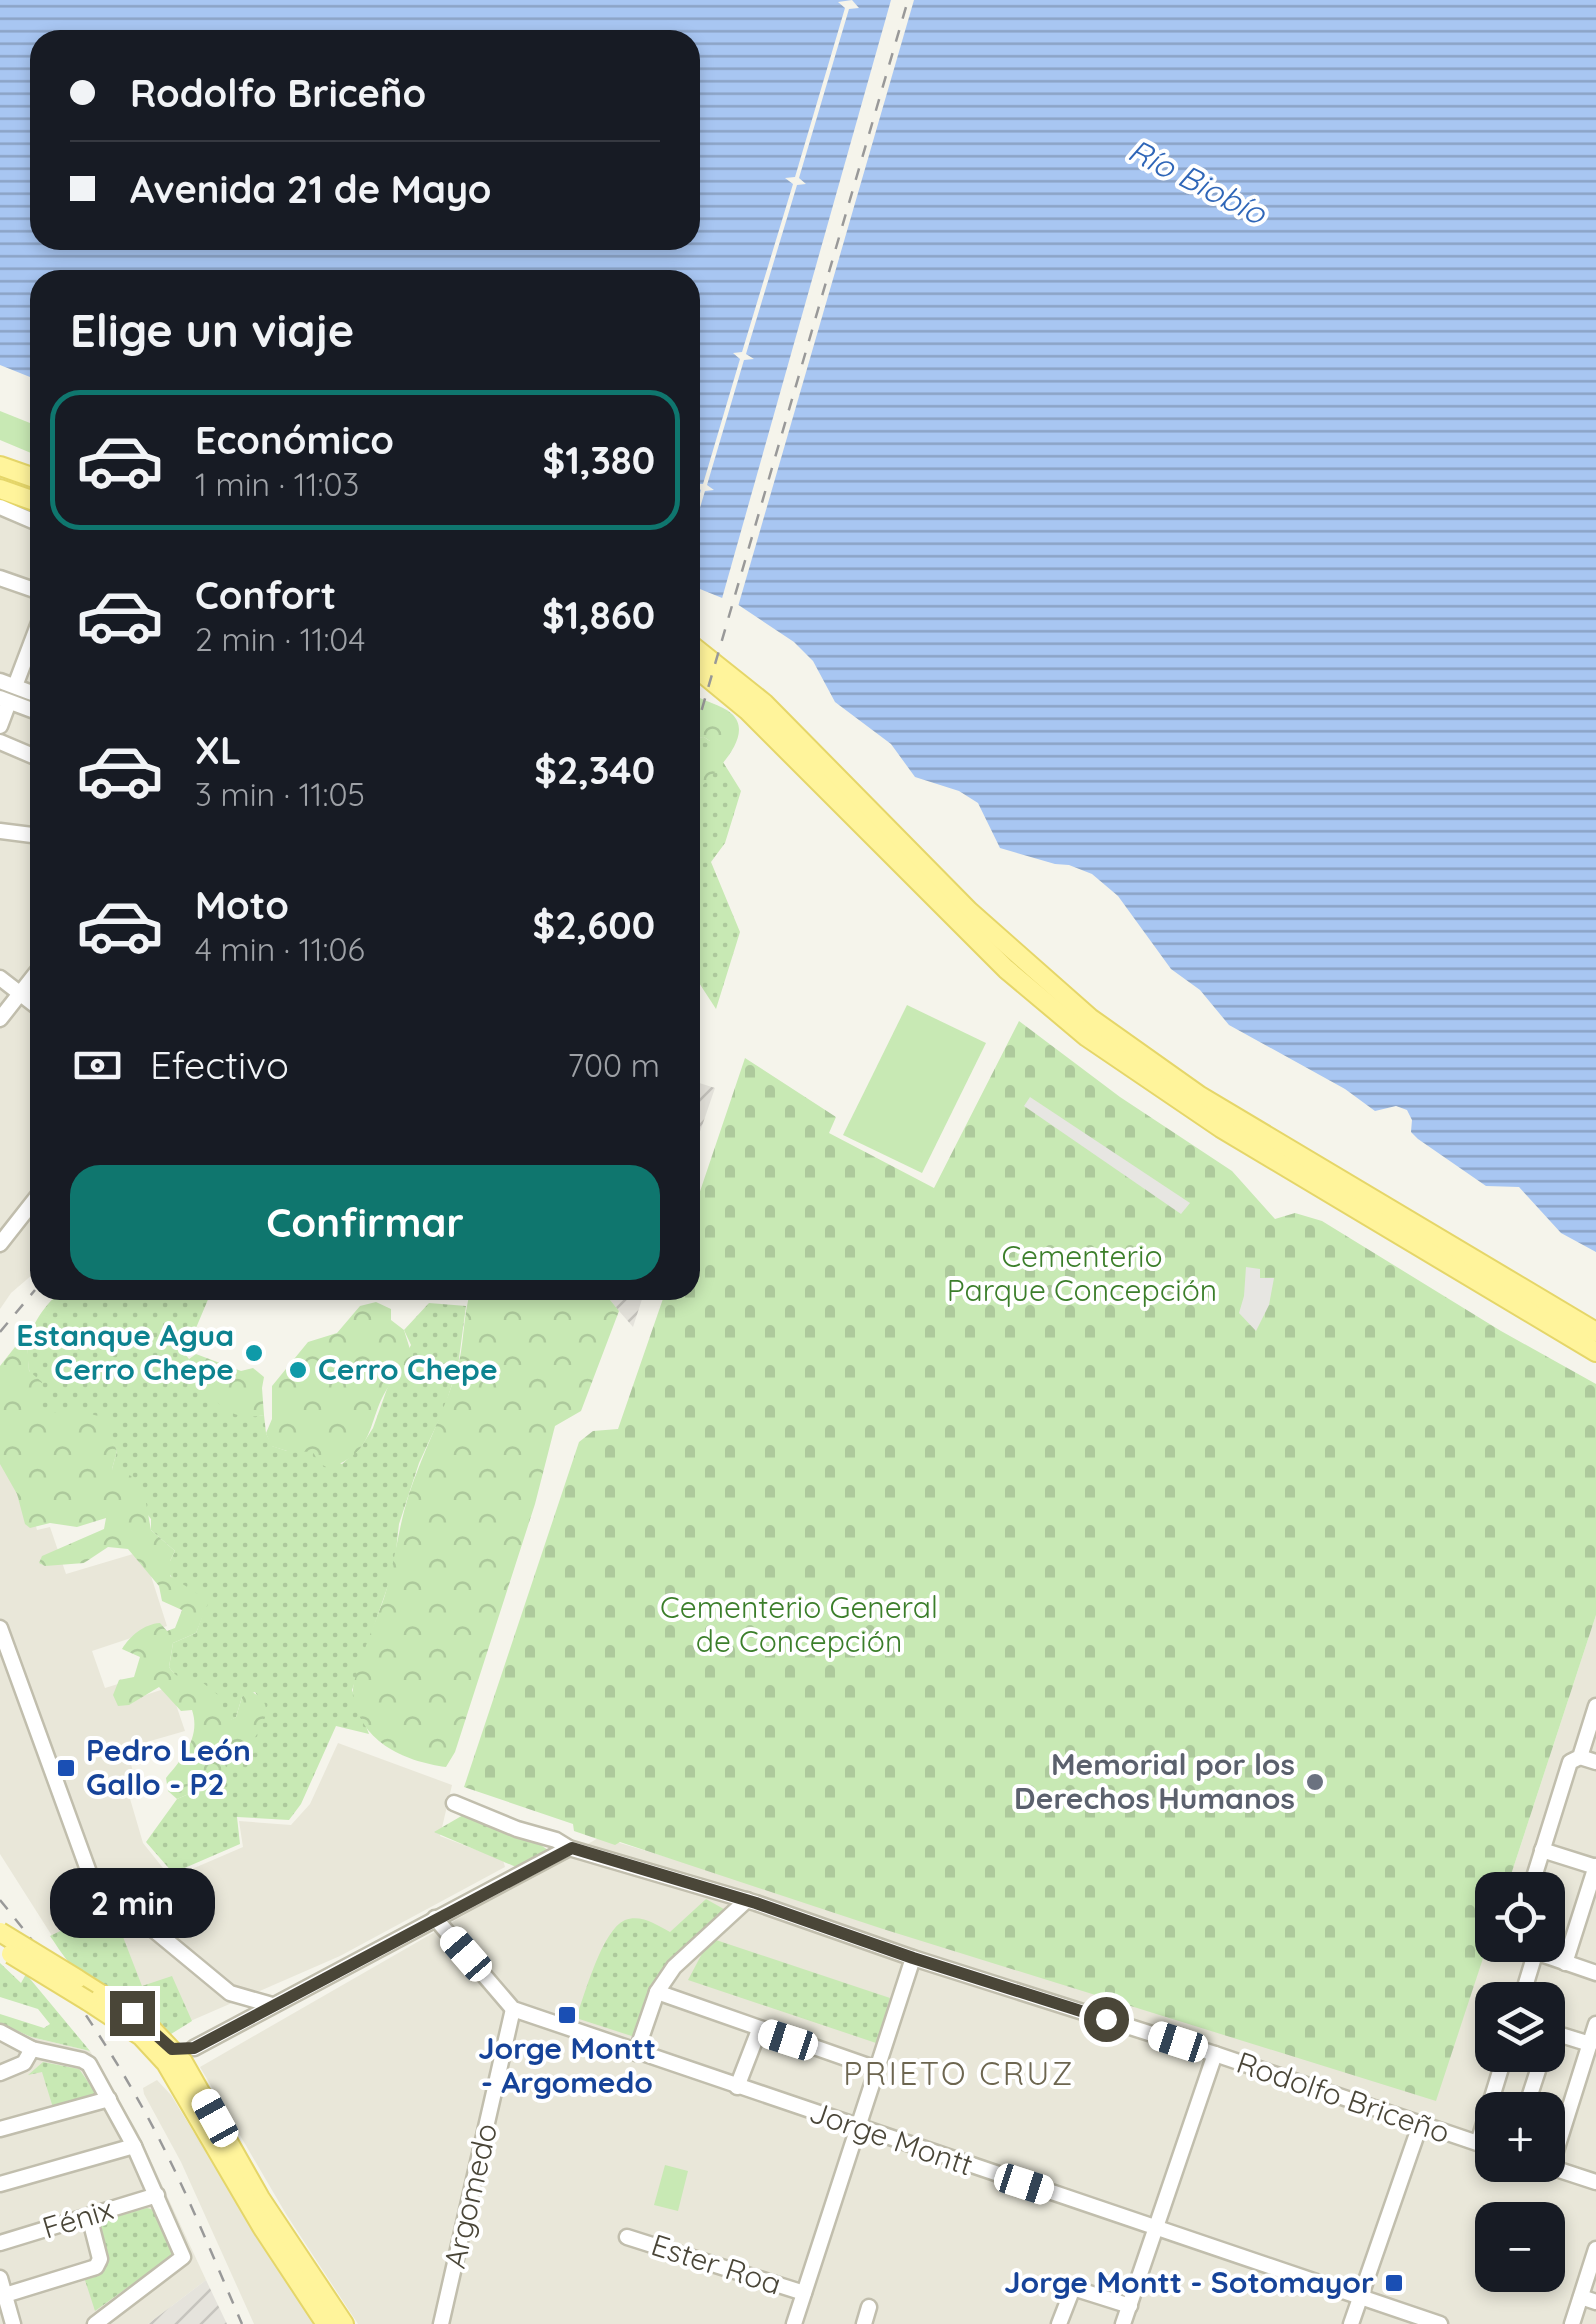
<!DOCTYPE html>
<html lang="es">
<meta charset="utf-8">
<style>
:root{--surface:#171b24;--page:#20242c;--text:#f1f3f6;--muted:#9ea1a6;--line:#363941;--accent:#0f766e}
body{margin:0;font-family:Quicksand,sans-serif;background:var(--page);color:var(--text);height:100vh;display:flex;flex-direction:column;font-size:38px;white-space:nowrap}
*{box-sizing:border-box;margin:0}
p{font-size:32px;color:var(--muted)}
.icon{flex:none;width:55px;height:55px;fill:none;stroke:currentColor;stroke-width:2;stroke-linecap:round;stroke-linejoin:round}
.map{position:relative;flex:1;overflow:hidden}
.side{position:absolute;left:30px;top:270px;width:670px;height:1030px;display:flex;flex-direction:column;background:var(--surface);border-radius:30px;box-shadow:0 5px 15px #0003}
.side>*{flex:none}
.top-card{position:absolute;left:30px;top:30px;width:670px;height:220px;border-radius:30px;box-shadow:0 5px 15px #0003;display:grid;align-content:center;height:220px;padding:0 40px;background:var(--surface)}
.fabs{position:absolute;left:1475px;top:1872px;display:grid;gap:20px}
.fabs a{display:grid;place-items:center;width:90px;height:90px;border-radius:20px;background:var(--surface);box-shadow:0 5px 15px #0003;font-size:50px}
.end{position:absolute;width:45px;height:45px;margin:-22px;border:12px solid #4a4638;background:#fff;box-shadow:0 0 0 5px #fff}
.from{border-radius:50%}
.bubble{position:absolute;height:70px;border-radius:30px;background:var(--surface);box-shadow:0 5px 15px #0003;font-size:32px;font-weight:700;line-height:70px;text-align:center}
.car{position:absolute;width:30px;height:60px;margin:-30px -15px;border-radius:12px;box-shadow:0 0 8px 2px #0007;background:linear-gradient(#fff 24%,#345 0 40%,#fff 0 76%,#345 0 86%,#fff 0)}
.top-card b{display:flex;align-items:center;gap:35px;height:95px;font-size:38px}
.top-card b+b{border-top:2px solid var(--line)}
.top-card i{width:25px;height:25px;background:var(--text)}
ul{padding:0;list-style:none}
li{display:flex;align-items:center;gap:30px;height:140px;margin:0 20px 15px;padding:0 20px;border:5px solid transparent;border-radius:30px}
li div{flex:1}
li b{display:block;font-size:38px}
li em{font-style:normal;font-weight:700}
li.current{border-color:var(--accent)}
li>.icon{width:90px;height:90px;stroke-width:1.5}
h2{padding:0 40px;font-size:45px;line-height:120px}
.pay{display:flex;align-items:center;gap:25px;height:110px;padding:0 40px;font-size:38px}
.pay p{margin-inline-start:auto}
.primary-button{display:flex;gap:20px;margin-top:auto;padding:20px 40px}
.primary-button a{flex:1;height:115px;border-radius:30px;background:var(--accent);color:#fff;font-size:40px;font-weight:700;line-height:115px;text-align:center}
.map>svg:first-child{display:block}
.residential{fill:#e9e7d9;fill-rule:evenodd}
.industrial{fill:url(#industrial-furrows)}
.green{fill:url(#green-dots)}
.forest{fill:url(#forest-crowns)}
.cemetery{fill:url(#cemetery-stones)}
.pitch{fill:#c8e9b4}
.parking{fill:#e7e6e2}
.water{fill:url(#water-rules);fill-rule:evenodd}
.pier{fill:#f5f4eb}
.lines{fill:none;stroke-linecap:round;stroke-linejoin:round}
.minor-casing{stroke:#c1bead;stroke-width:19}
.major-casing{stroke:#e5d669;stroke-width:22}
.minor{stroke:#fff;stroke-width:14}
.major{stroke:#fff49b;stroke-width:18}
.rail{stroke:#999;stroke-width:2.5;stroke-dasharray:12 12;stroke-linecap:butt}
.major-bridge-casing{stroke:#e5d669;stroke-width:22;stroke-linecap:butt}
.major-bridge{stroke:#fff49b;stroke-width:18}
.route{stroke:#4a4638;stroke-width:12}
.culture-dot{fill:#0f9aa8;stroke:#fff;stroke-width:4}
.transit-dot{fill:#1a4fb4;stroke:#fff;stroke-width:4}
.worship-dot{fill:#6b7280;stroke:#fff;stroke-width:4}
.labels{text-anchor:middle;stroke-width:8;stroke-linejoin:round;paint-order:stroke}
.park-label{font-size:30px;fill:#3b7e2a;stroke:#fff}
.culture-label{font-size:30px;font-weight:bold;fill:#0d838f;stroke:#fff;text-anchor:end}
.transit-label{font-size:30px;font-weight:bold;fill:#164399;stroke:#fff;text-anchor:start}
.worship-label{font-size:30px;font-weight:bold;fill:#5b616d;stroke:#fff;text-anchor:end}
.street-label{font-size:30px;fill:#4a4638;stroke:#fff}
.water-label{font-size:32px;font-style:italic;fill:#2f66b8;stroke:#fff}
.neighbourhood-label{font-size:32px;letter-spacing:2.5px;fill:#6d6650;stroke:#fff}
</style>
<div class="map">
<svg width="1596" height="2324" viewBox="0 0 1596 2324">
<defs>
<pattern id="industrial-furrows" width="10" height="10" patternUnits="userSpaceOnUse" patternTransform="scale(2.5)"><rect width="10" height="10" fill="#e5e3dc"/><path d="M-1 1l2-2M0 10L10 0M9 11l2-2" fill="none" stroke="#c6c4be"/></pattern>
<pattern id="green-dots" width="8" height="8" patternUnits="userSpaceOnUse" patternTransform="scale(2.5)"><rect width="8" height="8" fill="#c8e9b4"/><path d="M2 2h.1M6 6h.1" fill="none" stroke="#adc99c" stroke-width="1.8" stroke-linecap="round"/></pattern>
<pattern id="forest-crowns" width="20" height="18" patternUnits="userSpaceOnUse" patternTransform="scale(2.5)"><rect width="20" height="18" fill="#c8e9b4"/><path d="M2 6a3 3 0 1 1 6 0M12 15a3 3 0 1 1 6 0" fill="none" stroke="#adc99c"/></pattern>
<pattern id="cemetery-stones" width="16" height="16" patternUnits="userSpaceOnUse" patternTransform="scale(2.5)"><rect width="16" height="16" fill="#c8e9b4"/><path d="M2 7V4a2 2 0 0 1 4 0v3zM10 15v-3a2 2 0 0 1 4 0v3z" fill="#adc99c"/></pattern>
<pattern id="water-rules" width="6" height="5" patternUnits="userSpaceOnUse" patternTransform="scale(2.5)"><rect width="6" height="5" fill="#a8c6f2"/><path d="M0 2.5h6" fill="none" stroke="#8ba3c5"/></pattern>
</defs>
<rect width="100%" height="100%" fill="#f5f4eb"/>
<g class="residential">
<path d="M 0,512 L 40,528 L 40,1268 L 11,1293 L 0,1309 Z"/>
<path d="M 0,1457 L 29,1500 L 37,1530 L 50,1527 L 66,1574 L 143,1551 L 167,1626 L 92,1651 L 105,1688 L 118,1684 L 124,1702 L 170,1687 L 185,1731 L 126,1748 L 136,1781 L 126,1785 L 143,1843 L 171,1878 L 243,1847 L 239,1821 L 291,1825 L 310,1804 L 338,1743 L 452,1785 L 440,1836 L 503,1860 L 505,1867 L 340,1956 L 179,2026 L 171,2034 L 150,2016 L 68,1961 L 0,1854 Z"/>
<path d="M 1596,1615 L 1596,2324 L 358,2324 L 286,2214 L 200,2067 L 600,1837 L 726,1875 L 1492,1930 L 1492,1945 L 1548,1945 L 1548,1890 L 1506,1890 ZM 1492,2000 L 1548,2000 L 1548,2055 L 1492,2055 ZM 1492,2110 L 1548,2110 L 1548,2165 L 1492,2165 ZM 1492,2220 L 1548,2220 L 1548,2275 L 1492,2275 Z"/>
<path d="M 0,2023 L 31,2037 L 90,2051 L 137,2131 L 206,2280 L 148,2324 L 0,2324 Z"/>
<path d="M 157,2080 L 171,2095 L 279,2272 L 319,2324 L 254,2324 L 181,2162 L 144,2094 L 143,2088 Z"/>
</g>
<g class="industrial">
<path d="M 690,1080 L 715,1088 L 690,1161 Z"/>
<path d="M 602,1290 L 645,1290 L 633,1327 L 619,1311 Z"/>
<path d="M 206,2280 L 227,2324 L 148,2324 Z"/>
</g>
<g class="green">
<path d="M 704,737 L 710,741 L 741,791 L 725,843 L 711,862 L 740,932 L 716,1009 L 690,969 L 690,738 Z"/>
<path d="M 61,1290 L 212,1290 L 185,1354 L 189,1359 L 185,1374 C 214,1390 227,1422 264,1415 L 266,1433 L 272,1446 L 287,1451 L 314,1451 L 342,1464 L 361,1447 L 373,1428 L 387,1389 L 411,1345 L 404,1330 L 429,1303 L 466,1306 L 458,1366 L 444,1409 L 419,1463 L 399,1524 L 394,1568 L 352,1690 L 369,1734 L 336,1726 L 301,1804 L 289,1820 L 237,1817 L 240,1844 L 173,1873 L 146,1842 L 177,1799 L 217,1782 L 222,1745 L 231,1743 L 241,1757 L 266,1710 L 255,1692 L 242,1697 L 236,1717 L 228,1722 C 212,1704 180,1684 169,1667 L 173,1643 L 196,1633 L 203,1614 L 170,1575 L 170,1561 L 175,1551 L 151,1530 L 151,1519 L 112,1469 L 117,1451 L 109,1436 L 39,1415 C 26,1357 15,1336 61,1290 Z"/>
<path d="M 470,1811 L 517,1829 L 548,1850 L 516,1867 L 434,1832 Z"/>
<path d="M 706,1899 L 738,1917 L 713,1939 L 890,1998 L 879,2044 L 688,1980 L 706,1946 C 675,1965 660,2010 644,2040 L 576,2018 C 585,1994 602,1930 625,1920 C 641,1914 657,1925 670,1932 Z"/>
<path d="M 112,1906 L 127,1919 L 118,1924 L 142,1986 L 172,1976 L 192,2021 L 171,2034 C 141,2006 98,1992 69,1962 C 62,1955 56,1944 50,1936 Z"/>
<path d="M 0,1963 L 21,1983 L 26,1974 L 90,2051 L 31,2037 L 0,2023 L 0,2014 L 44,2028 L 50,2024 L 38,2009 L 0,1997 Z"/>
<path d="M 43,2062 L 79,2069 L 98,2096 L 54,2111 L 42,2072 L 28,2075 Z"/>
<path d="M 147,2208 L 154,2210 L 174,2254 L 95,2311 L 83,2274 L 105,2267 L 95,2222 Z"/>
</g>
<g class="forest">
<path d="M 690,692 C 703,702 721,704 732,714 C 758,739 704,781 690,799 L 690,774 L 699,765 L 710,741 L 704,737 L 690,738 Z"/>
<path d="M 471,1290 L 602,1290 L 619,1311 L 581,1411 L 555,1426 L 535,1504 L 455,1752 L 446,1767 C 403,1761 358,1741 353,1692 C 352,1677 378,1616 384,1598 C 395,1563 398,1528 409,1494 C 423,1452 443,1414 456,1373 C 465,1346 462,1317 471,1290 Z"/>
<path d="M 376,1302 L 391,1309 L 391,1320 L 404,1330 L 413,1359 C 405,1369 394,1379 387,1389 C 367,1421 376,1454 328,1468 L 319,1463 L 313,1452 L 287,1451 L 271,1446 L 266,1433 L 272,1419 L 272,1386 L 308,1342 L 337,1333 L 360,1306 Z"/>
<path d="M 30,1328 L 27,1338 L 29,1371 L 42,1382 L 39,1415 L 75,1410 L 110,1419 L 110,1436 L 117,1451 L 112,1469 L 134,1477 L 144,1492 L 151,1530 L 175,1551 L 170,1561 L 170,1576 L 209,1601 L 196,1633 L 173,1643 L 169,1667 C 177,1679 184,1680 197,1678 L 223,1699 L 223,1716 L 228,1721 L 236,1717 L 242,1697 L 249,1691 C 286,1705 253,1738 241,1758 L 231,1743 L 222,1745 L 221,1756 L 226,1767 L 217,1782 L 177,1799 L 168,1791 L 166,1778 C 183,1758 201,1737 192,1710 L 181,1711 L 159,1687 L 129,1705 L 118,1706 L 113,1695 L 119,1680 L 134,1677 L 140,1657 L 122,1649 C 130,1636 144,1624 160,1623 L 167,1631 L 175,1628 L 182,1610 L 162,1601 L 159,1586 L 128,1549 L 108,1547 L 84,1563 L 45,1566 L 39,1563 L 42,1556 L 104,1529 L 106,1518 L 77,1527 L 50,1523 L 30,1528 L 25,1524 L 17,1494 L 0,1464 L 0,1366 Z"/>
<path d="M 196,1354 L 241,1371 L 253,1368 L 264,1377 L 262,1388 L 264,1415 C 220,1424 218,1393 185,1374 L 189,1359 Z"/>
</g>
<path class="cemetery" d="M 1019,1021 L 1120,1097 L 1232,1171 L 1275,1219 L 1295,1213 L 1322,1221 L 1501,1331 L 1596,1384 L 1596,1615 L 1506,1890 L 1492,1890 L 1492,1931 L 1436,2101 L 883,1929 L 620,1842 L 615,1845 L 574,1831 L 573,1824 L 464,1787 L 579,1442 L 593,1431 L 618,1429 L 666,1290 L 690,1290 L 690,1221 L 745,1058 L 836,1117 L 829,1133 L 934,1188 Z"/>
<g class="pitch">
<path d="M 0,411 L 40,427 L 31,453 L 0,440 Z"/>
<path d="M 907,1005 L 986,1043 L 922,1173 L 843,1135 Z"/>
<path d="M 665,2165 L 688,2171 L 678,2211 L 654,2205 Z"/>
</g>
<g class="parking">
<path d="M 1030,1097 L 1190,1203 L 1181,1214 L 1024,1106 Z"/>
<path d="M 1246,1267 L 1260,1269 L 1260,1278 L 1274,1278 L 1269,1305 L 1256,1331 L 1239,1313 L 1244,1296 Z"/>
</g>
<path class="water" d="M 0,0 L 1596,0 L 1596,1252 L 1561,1233 L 1519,1187 L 1486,1186 L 1418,1139 L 1411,1132 L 1412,1120 L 1407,1110 L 1396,1106 L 1375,1111 L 1345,1089 L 1229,1025 L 1200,990 L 1171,969 L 1118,896 L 1092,874 L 1069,865 L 1055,864 L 1000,848 L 978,803 L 959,791 L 915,777 L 891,744 L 835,702 L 813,661 L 794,642 L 737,604 L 690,585 L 690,280 L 40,280 L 40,381 L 0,365 ZM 40,40 L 690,40 L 690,240 L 40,240 Z"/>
<g class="pier">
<path d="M 852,0 L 859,8 L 849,9 L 799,178 L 806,184 L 797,185 L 746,354 L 754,359 L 744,360 L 707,485 L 714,490 L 705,491 L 690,541 L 690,526 L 701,490 L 693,484 L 703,484 L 740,359 L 733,353 L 742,352 L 793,184 L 785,178 L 795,177 L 845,8 L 838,2 Z"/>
<path d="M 891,0 L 914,0 L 737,610 L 721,602 Z"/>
</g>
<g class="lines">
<g class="minor-casing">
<g id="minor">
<path d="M 0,507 L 40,524"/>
<path d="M 0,578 L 40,592"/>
<path d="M 0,681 L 40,696"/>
<path d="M 15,686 L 40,620"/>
<path d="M 0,698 L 40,713"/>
<path d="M 0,726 L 9,702"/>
<path d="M 0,742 L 40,759"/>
<path d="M 0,831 L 40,836"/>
<path d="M 0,978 L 40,1009"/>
<path d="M 0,1019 L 40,968"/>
<path d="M 0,1244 L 40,1193"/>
<path d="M 0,1628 L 91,1878 L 230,1993 L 272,2005"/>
<path d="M 1580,1757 L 1596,1762"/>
<path d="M 454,1803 L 517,1829 L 556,1840 L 569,1848 L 756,1903 L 913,1958 L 1215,2054 L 1492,2148"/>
<path d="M 1542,1850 L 1596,1867"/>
<path d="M 1530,1890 L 1570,1762 L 1580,1757 L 1596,1706"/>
<path d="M 435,1918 L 513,2009 L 1440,2324"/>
<path d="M 1515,1945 L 1596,1973"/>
<path d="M 1565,1963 L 1596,1866"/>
<path d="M 657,1992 L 877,2069"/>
<path d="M 1521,2000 L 1535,1954"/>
<path d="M 1548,2031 L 1590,2044"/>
<path d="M 0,2032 L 32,2049 L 82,2060 L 89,2064 L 134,2146 L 183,2257 L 95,2324"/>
<path d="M 194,2048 L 569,1848"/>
<path d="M 636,2053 L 657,1992 L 674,1967 L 747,1900"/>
<path d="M 0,2073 L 24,2063 L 32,2049"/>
<path d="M 737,2087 L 759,2030"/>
<path d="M 1525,2110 L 1543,2055"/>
<path d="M 0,2129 L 109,2099"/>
<path d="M 1478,2143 L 1505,2055"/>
<path d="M 1544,2165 L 1596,2182"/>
<path d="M 1551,2167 L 1596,2024"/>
<path d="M 0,2184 L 134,2146"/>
<path d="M 627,2237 L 804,2293"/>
<path d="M 0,2243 L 157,2195"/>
<path d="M 0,2278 L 13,2324"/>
<path d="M 5,2295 L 96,2267 L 100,2259 L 89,2216"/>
<path d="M 1581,2297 L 1596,2302"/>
<path d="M 441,2324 L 513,2009"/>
<path d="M 794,2324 L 913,1958"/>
<path d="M 864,2324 L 869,2307"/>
<path d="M 1059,2324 L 1073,2288 L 1130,2306"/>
<path d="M 1123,2324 L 1215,2054"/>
<path d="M 1351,2324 L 1420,2125"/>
<path d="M 1572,2324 L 1596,2249"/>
</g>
</g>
<g class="major-casing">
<g id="major">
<path d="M 0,466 L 40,480"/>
<path d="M 0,489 L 40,503"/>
<path d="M 690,644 L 764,703 L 969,911 L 1090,1018 L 1200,1096 L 1596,1332"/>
<path d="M 690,663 L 747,710 L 1006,969 L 1087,1037 L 1221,1128 L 1596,1352"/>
<path d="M 77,1979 L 145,2022 L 183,2062 L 260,2198 L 344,2324"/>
<path d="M 88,2001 L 141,2036 L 166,2063 L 262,2227 L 326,2324"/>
</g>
</g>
<use href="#minor" class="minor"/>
<use href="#major" class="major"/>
<g class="rail">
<path d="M 695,733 L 908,0"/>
<path d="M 0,1332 L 35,1290"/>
<path d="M 0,1900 C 58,1971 111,2047 154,2129 C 187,2192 214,2259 242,2324"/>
</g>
<g class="major-bridge-casing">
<g id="major-bridge">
<path d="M 0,1932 L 77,1979"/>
<path d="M 11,1954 L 88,2001"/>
</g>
</g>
<use href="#major-bridge" class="major-bridge"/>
</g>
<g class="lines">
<path class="route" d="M 132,2013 L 172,2049 L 194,2048 L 572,1848 L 756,1903 L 913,1958 L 1106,2019"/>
</g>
<g class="culture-dot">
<circle cx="254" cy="1353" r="10"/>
<circle cx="298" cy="1370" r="10"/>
</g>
<g class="transit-dot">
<rect x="56" y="1758" width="20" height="20" rx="5"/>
<rect x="557" y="2005" width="20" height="20" rx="5"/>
<rect x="1384" y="2273" width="20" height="20" rx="5"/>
</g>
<circle class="worship-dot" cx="1315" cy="1782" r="10"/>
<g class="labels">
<g class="park-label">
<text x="1082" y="1267">Cementerio<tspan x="1082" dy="34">Parque Concepción</tspan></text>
<text x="799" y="1618">Cementerio General<tspan x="799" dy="34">de Concepción</tspan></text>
</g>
<g class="culture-label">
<text x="234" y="1346">Estanque Agua<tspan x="234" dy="34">Cerro Chepe</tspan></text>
<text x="318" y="1380" text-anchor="start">Cerro Chepe</text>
</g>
<g class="transit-label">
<text x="86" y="1761">Pedro León<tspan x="86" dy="34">Gallo - P2</tspan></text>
<text x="567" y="2059" text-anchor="middle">Jorge Montt<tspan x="567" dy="34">- Argomedo</tspan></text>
<text x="1374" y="2293" text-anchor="end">Jorge Montt - Sotomayor</text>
</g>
<g class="worship-label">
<text x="1295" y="1775">Memorial por los<tspan x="1295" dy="34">Derechos Humanos</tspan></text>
</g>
<g class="street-label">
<text transform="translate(1343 2098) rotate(19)" y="10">Rodolfo Briceño</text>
<text transform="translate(891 2139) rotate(19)" y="10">Jorge Montt</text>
<text transform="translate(471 2196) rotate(-77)" y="10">Argomedo</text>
<text transform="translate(78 2219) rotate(-17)" y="10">Fénix</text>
<text transform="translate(716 2265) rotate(18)" y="10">Ester Roa</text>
</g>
<g class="water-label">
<text transform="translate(1197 182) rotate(27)" y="11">Río Biobío</text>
</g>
<g class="neighbourhood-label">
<text x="959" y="2085">PRIETO CRUZ</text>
</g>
</g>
</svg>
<div class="fabs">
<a><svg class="icon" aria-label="locate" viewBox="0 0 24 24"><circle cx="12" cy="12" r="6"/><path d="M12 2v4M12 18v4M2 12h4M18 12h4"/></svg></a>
<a><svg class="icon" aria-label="layers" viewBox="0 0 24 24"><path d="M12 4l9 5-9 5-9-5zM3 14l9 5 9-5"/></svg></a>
<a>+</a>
<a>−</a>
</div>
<i class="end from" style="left:1106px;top:2019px"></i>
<i class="end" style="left:132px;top:2013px"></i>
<div class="bubble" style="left:50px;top:1868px;width:165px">2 min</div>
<i class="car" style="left:466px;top:1954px;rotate:319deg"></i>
<i class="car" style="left:788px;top:2040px;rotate:288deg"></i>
<i class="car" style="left:1178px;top:2042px;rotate:288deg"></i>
<i class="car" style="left:215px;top:2118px;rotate:331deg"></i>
<i class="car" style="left:1024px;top:2184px;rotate:108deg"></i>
<div class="top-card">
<b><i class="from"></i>Rodolfo Briceño</b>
<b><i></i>Avenida 21 de Mayo</b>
</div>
<section class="side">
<h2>Elige un viaje</h2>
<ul>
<li class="current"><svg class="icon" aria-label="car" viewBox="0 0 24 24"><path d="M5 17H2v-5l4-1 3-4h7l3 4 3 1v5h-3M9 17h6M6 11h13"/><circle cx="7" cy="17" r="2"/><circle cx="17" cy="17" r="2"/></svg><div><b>Económico</b><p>1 min · 11:03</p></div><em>$1,380</em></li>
<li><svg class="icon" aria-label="car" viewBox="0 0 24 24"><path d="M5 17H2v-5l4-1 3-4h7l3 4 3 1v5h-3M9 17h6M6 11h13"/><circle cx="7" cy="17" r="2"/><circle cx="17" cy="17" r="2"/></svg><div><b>Confort</b><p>2 min · 11:04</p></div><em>$1,860</em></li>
<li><svg class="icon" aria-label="car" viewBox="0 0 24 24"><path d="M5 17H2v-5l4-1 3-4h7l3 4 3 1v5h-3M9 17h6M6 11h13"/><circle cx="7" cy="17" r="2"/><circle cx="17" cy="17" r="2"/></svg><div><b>XL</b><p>3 min · 11:05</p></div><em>$2,340</em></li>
<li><svg class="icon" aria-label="car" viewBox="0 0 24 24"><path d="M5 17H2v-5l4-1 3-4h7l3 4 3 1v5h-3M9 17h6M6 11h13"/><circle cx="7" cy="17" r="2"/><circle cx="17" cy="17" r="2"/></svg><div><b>Moto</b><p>4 min · 11:06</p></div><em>$2,600</em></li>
</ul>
<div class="pay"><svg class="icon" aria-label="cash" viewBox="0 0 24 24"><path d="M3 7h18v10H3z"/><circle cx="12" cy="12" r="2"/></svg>Efectivo<p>700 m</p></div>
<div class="primary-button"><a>Confirmar</a></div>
</section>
</div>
